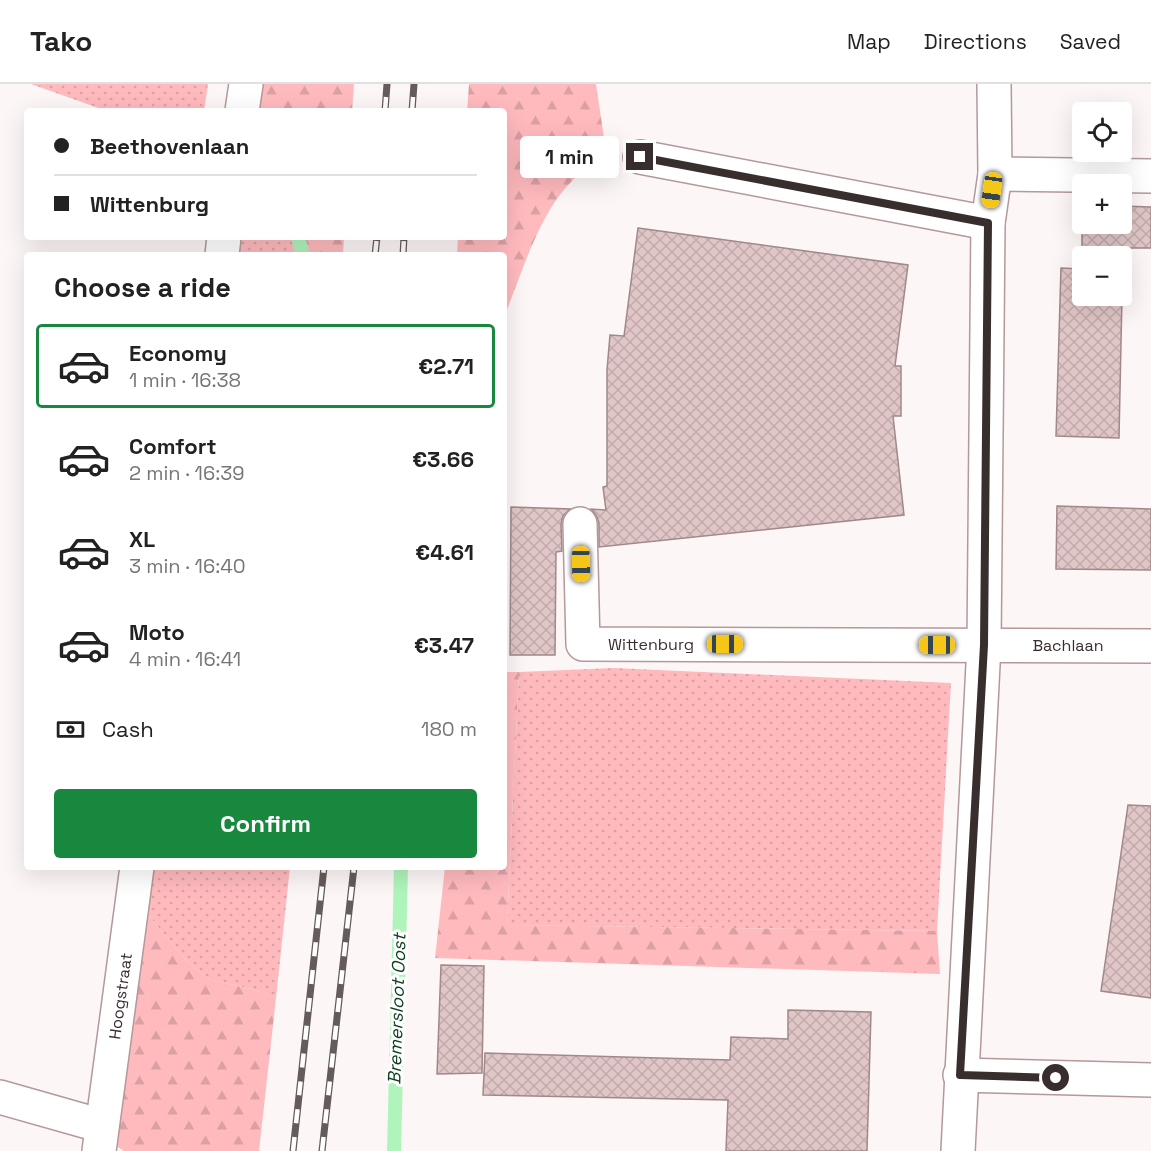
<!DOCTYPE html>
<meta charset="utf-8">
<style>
:root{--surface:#fff;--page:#f6f6f6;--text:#222;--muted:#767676;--line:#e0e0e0;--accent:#19883f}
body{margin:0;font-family:"Space Grotesk",sans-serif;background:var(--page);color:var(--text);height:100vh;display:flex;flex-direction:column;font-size:22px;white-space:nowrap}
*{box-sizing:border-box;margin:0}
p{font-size:20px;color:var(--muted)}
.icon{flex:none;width:33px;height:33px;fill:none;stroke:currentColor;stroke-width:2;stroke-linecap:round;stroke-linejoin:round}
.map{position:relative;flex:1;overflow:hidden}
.panel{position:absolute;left:24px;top:168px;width:483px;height:618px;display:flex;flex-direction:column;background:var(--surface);border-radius:6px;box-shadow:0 6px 24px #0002}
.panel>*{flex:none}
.top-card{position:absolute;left:24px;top:24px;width:483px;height:132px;border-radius:6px;box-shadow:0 6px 24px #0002;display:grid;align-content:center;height:132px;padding:0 30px;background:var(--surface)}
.controls{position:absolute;left:1072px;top:18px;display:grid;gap:12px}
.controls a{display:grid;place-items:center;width:60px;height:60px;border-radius:6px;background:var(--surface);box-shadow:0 6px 24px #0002;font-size:30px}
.end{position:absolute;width:27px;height:27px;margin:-14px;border:8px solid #392e2e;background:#fff;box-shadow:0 0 0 3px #fff}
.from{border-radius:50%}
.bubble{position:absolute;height:42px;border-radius:6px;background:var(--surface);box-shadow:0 6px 24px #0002;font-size:20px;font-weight:600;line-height:42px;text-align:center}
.car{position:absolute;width:18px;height:36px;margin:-18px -9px;border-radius:8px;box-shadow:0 0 4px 2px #0007;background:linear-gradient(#f5c518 24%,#345 0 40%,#f5c518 0 76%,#345 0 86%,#f5c518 0)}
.top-card b{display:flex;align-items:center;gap:21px;height:57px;font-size:22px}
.top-card b+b{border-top:2px solid var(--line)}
.top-card i{width:15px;height:15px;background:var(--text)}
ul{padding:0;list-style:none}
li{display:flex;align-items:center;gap:18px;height:84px;margin:0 12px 9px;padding:0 18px;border:3px solid transparent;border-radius:6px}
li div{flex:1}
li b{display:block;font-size:22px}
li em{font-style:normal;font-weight:600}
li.current{border-color:var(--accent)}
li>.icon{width:54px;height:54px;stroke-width:1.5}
h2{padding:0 30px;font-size:27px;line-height:72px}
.pay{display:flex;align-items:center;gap:15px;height:66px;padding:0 30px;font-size:22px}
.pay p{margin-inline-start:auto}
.button{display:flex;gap:12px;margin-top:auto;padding:12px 30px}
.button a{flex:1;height:69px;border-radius:6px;background:var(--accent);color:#fff;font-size:24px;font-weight:600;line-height:69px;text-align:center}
header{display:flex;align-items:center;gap:36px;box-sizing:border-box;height:84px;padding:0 30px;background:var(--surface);border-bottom:2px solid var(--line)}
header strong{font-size:28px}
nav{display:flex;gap:33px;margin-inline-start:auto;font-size:21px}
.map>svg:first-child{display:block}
.grass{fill:url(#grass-dots)}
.forest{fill:url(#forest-firs)}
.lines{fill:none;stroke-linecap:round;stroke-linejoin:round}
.stream{stroke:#aff4bb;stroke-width:14}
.building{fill:url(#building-cross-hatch);stroke:#a18889;stroke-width:1.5}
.minor-casing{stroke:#b3999a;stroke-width:36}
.minor{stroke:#fff;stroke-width:33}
.rail-casing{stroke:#655b5b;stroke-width:7}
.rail{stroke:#fff;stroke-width:4.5;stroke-dasharray:14;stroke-linecap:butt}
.route{stroke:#392e2e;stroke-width:8}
.labels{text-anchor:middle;stroke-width:6;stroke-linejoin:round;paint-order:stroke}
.street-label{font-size:16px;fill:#392e2e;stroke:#fff}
.water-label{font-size:18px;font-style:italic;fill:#0c3f1c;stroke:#fff}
</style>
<header>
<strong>Tako</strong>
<nav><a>Map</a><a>Directions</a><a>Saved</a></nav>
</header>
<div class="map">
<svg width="1151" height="1067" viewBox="0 0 1151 1067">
<defs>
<pattern id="grass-dots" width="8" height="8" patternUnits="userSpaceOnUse" patternTransform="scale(1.5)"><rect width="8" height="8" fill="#ffbabe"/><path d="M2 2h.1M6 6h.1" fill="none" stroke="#dba0a4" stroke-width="1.8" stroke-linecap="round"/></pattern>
<pattern id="forest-firs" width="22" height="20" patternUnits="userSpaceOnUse" patternTransform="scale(1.5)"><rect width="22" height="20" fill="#ffbabe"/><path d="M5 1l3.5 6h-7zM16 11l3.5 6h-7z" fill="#dba0a4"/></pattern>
<pattern id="building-cross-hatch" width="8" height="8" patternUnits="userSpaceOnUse" patternTransform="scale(1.5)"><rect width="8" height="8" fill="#e1c6c7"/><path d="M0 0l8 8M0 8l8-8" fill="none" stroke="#c2aaab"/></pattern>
</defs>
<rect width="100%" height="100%" fill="#fcf6f6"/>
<g class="grass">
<path d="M 31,0 L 208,0 L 204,27 L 107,27 Z"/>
<path d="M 238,153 L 304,153 L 302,171 L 236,171 Z"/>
<path d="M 614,584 L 951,599 L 937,847 L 507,841 L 519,588 Z"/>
<path d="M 154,783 L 290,783 L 276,914 L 251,905 L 208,895 L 185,875 L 148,831 Z"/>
</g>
<g class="forest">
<path d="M 259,0 L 354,0 L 352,27 L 255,27 Z"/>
<path d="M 469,0 L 596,0 L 606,68 C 587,82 567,99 554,119 C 532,153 519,196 504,233 L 504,171 L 457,171 L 458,153 L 504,153 L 504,27 L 467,27 Z"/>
<path d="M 304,153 L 344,153 L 343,171 L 302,171 Z"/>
<path d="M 504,588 L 519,588 L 507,841 L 937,847 L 940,890 L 435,874 L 445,783 L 504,783 Z"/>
<path d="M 148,831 L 185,875 L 208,895 L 251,905 L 276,914 L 259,1067 L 124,1067 L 115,1061 Z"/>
</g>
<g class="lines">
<g class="stream">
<path d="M 298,153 L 303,171"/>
<path d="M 394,1067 L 401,783"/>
</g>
</g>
<g class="building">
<path d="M 1082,122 L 1083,140 L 1122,140 L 1122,122 L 1151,123 L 1151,164 L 1122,164 L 1122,183 L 1122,172 L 1083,172 L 1083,212 L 1122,212 L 1119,354 L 1056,352 L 1061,184 L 1082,185 Z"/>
<path d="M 638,144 L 908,181 L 895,282 L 901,282 L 901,332 L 893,332 L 904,431 L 599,463 L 599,439 L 596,431 L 591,425 L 606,426 L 603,403 L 607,402 L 607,286 L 610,251 L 624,252 Z"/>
<path d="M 1057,422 L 1151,425 L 1151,486 L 1056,485 Z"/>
<path d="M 511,423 L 570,425 L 563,432 L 561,440 L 562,467 L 556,468 L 555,571 L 510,571 Z"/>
<path d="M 1128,721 L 1151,722 L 1151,914 L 1101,907 Z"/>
<path d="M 441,881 L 484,882 L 482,989 L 437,990 Z"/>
<path d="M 788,926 L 871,928 L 867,1067 L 726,1067 L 728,1016 L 483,1011 L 485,969 L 730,976 L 731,953 L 788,955 Z"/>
</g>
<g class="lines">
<g class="minor-casing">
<g id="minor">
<path d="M 242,27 L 246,0"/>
<path d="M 640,73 L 988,139"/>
<path d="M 995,90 L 1151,92"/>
<path d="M 222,171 L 224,153"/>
<path d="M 580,440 L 583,560 L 1151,562"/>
<path d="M 960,991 L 1151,996"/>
<path d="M 0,1013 L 102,1042"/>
<path d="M 99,1067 L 137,783"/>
<path d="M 958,1067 L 984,561 L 988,139 L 995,90 L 994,0"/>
</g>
</g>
<use href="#minor" class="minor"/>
<g class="rail-casing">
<g id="rail">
<path d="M 385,27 L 387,0"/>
<path d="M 412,27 L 414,0"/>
<path d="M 375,171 L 377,153"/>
<path d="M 403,171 L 404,153"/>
<path d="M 293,1067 L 324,783"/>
<path d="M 322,1067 L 354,783"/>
</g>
</g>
<use href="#rail" class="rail"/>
</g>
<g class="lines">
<path class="route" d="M 640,73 L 988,139 L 984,561 L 960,991 L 1056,994"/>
</g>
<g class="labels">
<g class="street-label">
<text x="651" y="566">Wittenburg</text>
<text x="1068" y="567">Bachlaan</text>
<text transform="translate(120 912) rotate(-82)" y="6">Hoogstraat</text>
</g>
<g class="water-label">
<text transform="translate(397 925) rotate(-88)" y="6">Bremersloot Oost</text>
</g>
</g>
</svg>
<div class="controls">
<a><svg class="icon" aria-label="locate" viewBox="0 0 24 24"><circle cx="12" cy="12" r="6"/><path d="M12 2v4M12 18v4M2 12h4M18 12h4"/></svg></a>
<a>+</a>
<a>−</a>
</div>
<i class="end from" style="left:1056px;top:994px"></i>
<i class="end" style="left:640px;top:73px"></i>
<div class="bubble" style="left:520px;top:52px;width:99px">1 min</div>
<i class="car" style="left:992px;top:106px;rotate:188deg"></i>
<i class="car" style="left:581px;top:480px;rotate:179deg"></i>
<i class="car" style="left:725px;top:560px;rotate:90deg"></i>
<i class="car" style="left:937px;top:561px;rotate:270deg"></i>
<div class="top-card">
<b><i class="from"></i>Beethovenlaan</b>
<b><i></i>Wittenburg</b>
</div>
<section class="panel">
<h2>Choose a ride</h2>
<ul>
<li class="current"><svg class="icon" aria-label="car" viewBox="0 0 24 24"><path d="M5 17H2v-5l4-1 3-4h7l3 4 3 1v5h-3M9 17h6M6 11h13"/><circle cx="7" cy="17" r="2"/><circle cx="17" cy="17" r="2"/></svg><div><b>Economy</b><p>1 min · 16:38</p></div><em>€2.71</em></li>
<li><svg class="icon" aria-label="car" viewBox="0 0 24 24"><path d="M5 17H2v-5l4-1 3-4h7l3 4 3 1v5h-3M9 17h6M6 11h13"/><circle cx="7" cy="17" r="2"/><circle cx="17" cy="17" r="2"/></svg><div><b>Comfort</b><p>2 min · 16:39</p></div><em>€3.66</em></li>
<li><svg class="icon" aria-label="car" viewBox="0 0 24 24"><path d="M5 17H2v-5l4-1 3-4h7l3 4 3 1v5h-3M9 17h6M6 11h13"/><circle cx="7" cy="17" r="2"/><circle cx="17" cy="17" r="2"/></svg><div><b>XL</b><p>3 min · 16:40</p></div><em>€4.61</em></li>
<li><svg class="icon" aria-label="car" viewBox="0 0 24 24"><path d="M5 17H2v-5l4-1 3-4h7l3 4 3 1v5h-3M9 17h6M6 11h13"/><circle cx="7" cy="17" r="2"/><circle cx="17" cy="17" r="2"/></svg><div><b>Moto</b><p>4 min · 16:41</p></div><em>€3.47</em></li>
</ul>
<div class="pay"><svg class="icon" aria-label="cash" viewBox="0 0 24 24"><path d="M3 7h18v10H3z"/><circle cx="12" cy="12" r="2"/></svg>Cash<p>180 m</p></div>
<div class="button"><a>Confirm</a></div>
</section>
</div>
